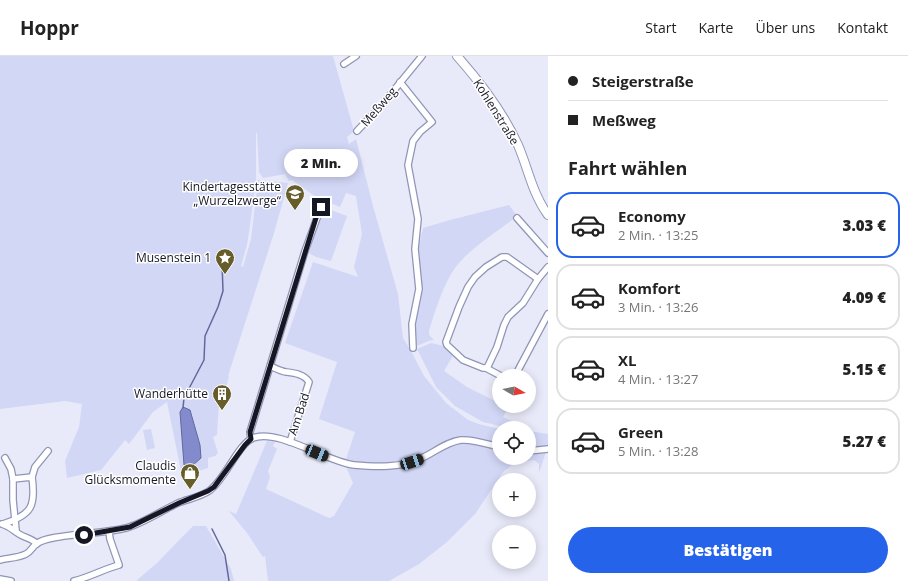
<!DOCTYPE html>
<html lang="de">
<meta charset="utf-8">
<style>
:root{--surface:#fff;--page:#f2f2f2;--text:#222;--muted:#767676;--line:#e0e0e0;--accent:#2563eb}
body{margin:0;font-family:"Open Sans",sans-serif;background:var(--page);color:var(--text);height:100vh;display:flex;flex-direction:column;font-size:15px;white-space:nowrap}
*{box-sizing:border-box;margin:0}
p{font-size:13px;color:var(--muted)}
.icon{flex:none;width:22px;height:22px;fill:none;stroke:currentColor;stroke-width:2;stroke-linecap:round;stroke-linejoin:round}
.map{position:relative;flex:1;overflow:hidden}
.sheet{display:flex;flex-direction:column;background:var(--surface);width:360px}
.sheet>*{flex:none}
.top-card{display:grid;align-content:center;height:88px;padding:0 20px;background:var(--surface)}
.needle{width:26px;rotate:99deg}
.tools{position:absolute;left:492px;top:313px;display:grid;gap:8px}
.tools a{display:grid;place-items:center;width:44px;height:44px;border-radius:50%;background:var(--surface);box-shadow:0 2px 10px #0003;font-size:20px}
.end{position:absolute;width:18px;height:18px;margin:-9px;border:5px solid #161724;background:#fff;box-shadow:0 0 0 2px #fff}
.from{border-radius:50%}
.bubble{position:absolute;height:28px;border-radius:14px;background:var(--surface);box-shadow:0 2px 10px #0003;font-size:13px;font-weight:800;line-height:28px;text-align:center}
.car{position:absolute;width:12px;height:24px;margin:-12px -6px;border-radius:5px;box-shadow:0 0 3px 1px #0007;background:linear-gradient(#222 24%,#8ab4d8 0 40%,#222 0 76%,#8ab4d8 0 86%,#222 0)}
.top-card b{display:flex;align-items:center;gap:14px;height:38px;font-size:15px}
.top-card b+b{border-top:1px solid var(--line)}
.top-card i{width:10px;height:10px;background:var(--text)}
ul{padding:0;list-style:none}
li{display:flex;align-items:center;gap:12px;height:66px;margin:0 8px 6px;padding:0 12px;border:2px solid var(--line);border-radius:16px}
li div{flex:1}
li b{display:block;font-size:15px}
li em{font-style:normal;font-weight:800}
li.on{border-color:var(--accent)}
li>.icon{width:36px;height:36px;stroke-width:1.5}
h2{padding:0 20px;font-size:18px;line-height:48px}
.cta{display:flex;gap:8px;margin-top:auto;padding:8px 20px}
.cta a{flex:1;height:46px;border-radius:24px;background:var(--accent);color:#fff;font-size:16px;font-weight:800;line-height:46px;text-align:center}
header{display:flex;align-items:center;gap:24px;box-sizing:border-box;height:56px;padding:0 20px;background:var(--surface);border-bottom:1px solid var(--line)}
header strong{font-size:19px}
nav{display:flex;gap:22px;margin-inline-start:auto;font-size:14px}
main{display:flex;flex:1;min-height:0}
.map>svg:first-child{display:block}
.green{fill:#d2d7f6}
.water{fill:#838bcd;stroke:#62689a}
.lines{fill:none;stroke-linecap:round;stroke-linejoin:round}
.stream{stroke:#62689a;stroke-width:1.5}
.street-casing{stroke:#9095b6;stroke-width:8}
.secondary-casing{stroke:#9095b6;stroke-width:10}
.street{stroke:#fff;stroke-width:5.5}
.secondary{stroke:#fff;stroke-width:8}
.route{stroke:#161724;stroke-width:5}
.labels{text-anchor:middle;stroke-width:3;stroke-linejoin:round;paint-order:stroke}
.street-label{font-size:12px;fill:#161724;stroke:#fff}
.poi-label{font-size:12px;fill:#161724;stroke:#fff;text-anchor:end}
</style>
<header>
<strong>Hoppr</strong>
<nav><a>Start</a><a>Karte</a><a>Über uns</a><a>Kontakt</a></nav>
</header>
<main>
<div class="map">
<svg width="548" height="525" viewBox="0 0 548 525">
<rect width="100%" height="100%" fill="#e8eaf9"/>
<g class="green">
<path d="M 0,0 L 333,0 L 354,75 L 347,81 L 349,88 L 356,83 L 373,150 L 398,238 L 403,282 L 411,295 L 424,320 L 446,347 L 468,364 L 479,368 L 499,373 L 499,402 L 529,402 L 529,375 L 548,378 L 548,396 L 546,396 L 539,417 L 539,408 L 534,404 L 515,407 L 504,415 L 475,458 L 447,486 L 419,508 L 389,525 L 268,525 L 265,500 L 263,501 L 247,477 L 229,455 L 236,458 L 267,385 L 275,386 L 273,390 L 277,393 L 268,415 L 270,421 L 266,433 L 329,462 L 334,460 L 353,427 L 346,411 L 346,403 L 355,376 L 319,363 L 337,306 L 285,287 L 313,206 L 358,221 L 354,211 L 362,178 L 356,140 L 346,137 L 340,151 L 316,141 L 292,124 L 289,125 L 285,118 L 263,122 L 259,116 L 257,77 L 256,77 L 256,123 L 251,162 L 247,189 L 241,210 L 243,211 L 251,183 L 258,124 L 288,127 L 274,177 L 228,320 L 229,321 L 225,334 L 222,334 C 218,349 218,364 217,379 L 213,381 L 218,397 L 215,400 L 208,402 L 208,412 L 182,420 L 167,346 L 153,356 L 129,388 L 125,384 L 101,414 L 67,422 L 65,405 L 79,371 L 82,348 L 65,345 L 0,353 Z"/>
<path d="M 509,149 L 517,160 C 497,176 471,191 455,212 C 443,229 435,255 429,275 L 429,279 L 434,284 C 427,284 422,289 415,290 L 413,270 L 418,246 L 423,234 L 421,232 L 418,194 L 423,172 L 450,164 Z"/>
<path d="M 328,153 L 347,160 L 331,205 L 316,201 L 309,197 L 319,164 L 317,163 Z"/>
<path d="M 431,287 L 444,290 L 453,300 L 444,315 L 467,331 L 499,347 L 499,350 L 505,350 L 508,352 L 503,361 L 519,368 L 500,370 L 483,366 L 455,350 L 436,331 L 417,293 Z"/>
<path d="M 151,373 L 155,392 L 147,394 L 143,374 Z"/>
<path d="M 193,470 L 206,470 L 231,513 L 234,525 L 136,525 L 157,507 Z"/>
</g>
<path class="water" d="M 183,351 L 190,354 L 200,389 L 201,402 C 195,407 191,413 184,409 L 180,356 Z"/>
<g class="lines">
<g class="stream">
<path d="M 183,352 L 184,342 L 204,304 L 205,280 L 218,251 L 223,235 L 222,207 L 220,206"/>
<path d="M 212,473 L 225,499 L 229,525"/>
</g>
<g class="street-casing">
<g id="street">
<path d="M 344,8 L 356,0"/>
<path d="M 400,26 L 432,66 L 420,76 L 413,85 L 408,109 L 418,163 L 415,193 L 419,233 L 412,268 L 413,292"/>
<path d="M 357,75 L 381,50 L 422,0"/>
<path d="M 517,162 L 548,197"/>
<path d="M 270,310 C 275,312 280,315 286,316 C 294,317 304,318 309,326 L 290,386"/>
<path d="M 486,312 L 488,310 L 497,291 L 504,269 L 508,261 L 523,247 L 538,223 L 548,211"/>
<path d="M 501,320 L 486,312 L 483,312 L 463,304 L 447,289 L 446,286 L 459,251 L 468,231 L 475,221 L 486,211 L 502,201 L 507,201 L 538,223"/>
<path d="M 515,320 L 548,258"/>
<path d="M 508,352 L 509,350"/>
<path d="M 251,383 L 250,376 L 305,195 L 321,151"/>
<path d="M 529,395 L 548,393"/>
<path d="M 5,402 L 11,413 L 13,423 L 13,444 L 16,474"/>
<path d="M 32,421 L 35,411 L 48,395"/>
<path d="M 2,468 C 9,470 13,474 19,478 C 25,482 32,482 37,488"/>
<path d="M 3,468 C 32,459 36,450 32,421 L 13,423"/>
<path d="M 0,504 C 8,502 18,502 26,498 C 30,496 32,492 35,489 C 38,486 44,484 48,483 C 73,477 101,478 126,472 C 142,468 163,454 178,447 C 188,443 200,441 209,435 C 225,424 238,388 253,382 C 278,372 327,406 354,409 C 376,411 402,412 422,402 C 435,396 446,386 461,384 C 473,383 487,388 499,391"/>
<path d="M 0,523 L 11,525"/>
<path d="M 74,525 C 90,521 104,513 119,509 L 110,483 L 109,475"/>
</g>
</g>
<g class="secondary-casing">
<path id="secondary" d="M 457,0 C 481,27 503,56 518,89 C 528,112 532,137 548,159"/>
</g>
<use href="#street" class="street"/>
<use href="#secondary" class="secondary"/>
</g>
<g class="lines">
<path class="route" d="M 84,479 L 130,471 L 179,447 L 208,435 L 214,431 L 245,389 L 251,383 L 250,376 L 305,197 L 316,162 L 321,151"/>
</g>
<defs>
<g id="school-pin" transform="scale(1)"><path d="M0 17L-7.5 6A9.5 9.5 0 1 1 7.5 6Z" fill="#665d2a" stroke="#fff"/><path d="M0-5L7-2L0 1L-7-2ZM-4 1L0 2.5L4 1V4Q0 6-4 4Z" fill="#fff"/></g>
<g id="sight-pin" transform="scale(1)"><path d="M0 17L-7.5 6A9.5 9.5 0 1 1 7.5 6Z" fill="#665d2a" stroke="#fff"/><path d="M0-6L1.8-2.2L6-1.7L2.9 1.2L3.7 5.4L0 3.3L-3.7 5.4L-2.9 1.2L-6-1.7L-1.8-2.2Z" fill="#fff"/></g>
<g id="building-pin" transform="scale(1)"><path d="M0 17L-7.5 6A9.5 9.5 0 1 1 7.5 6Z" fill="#665d2a" stroke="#fff"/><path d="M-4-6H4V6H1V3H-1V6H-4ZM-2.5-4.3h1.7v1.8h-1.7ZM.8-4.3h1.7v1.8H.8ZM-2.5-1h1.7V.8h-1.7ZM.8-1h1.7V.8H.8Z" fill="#fff"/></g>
<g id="shop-pin" transform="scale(1)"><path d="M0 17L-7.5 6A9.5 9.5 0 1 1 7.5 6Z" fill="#665d2a" stroke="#fff"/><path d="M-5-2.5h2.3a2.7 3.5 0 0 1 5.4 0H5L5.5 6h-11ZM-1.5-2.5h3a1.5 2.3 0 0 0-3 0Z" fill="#fff"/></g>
</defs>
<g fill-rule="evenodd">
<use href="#school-pin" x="295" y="138"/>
<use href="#sight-pin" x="225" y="202"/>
<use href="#building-pin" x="222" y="338"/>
<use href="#shop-pin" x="190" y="417"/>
</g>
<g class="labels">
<g class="street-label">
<text transform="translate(379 51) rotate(-49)" y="4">Meßweg</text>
<text transform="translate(496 56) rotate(58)" y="4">Kohlenstraße</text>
<text transform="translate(299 358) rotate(-72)" y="4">Am Bad</text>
</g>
<g class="poi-label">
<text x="281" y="135">Kindertagesstätte<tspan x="281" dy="14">„Wurzelzwerge“</tspan></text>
<text x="211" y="206">Musenstein 1</text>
<text x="208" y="342">Wanderhütte</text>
<text x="176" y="414">Claudis<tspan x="176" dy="14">Glücksmomente</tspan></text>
</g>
</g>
</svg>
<div class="tools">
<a><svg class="needle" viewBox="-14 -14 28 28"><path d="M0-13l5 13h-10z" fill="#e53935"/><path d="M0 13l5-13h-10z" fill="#767676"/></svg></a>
<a><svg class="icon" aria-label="locate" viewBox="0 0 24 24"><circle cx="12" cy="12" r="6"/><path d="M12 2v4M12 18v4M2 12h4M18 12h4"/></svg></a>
<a>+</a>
<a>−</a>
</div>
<i class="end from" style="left:84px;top:479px"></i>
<i class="end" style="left:321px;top:151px"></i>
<div class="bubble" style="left:284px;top:93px;width:74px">2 Min.</div>
<i class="car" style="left:317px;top:397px;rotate:112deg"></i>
<i class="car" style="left:412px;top:406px;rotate:72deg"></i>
</div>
<section class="sheet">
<div class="top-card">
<b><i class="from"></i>Steigerstraße</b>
<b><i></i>Meßweg</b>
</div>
<h2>Fahrt wählen</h2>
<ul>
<li class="on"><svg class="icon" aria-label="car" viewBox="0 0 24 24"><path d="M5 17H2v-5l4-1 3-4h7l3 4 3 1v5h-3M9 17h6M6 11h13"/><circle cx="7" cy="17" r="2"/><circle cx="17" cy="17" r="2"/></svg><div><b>Economy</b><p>2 Min. · 13:25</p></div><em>3.03 €</em></li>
<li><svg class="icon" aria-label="car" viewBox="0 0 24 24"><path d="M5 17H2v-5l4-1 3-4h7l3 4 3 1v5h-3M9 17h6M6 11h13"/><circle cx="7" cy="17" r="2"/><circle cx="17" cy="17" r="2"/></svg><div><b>Komfort</b><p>3 Min. · 13:26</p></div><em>4.09 €</em></li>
<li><svg class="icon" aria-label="car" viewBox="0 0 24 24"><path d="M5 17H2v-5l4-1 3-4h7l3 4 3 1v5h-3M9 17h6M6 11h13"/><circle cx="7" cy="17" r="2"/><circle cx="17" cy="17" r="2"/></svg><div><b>XL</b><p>4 Min. · 13:27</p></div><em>5.15 €</em></li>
<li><svg class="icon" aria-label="car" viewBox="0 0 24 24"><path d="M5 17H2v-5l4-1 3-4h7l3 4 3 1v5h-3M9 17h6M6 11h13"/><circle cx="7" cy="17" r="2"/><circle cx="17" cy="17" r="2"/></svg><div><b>Green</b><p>5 Min. · 13:28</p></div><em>5.27 €</em></li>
</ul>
<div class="cta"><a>Bestätigen</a></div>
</section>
</main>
